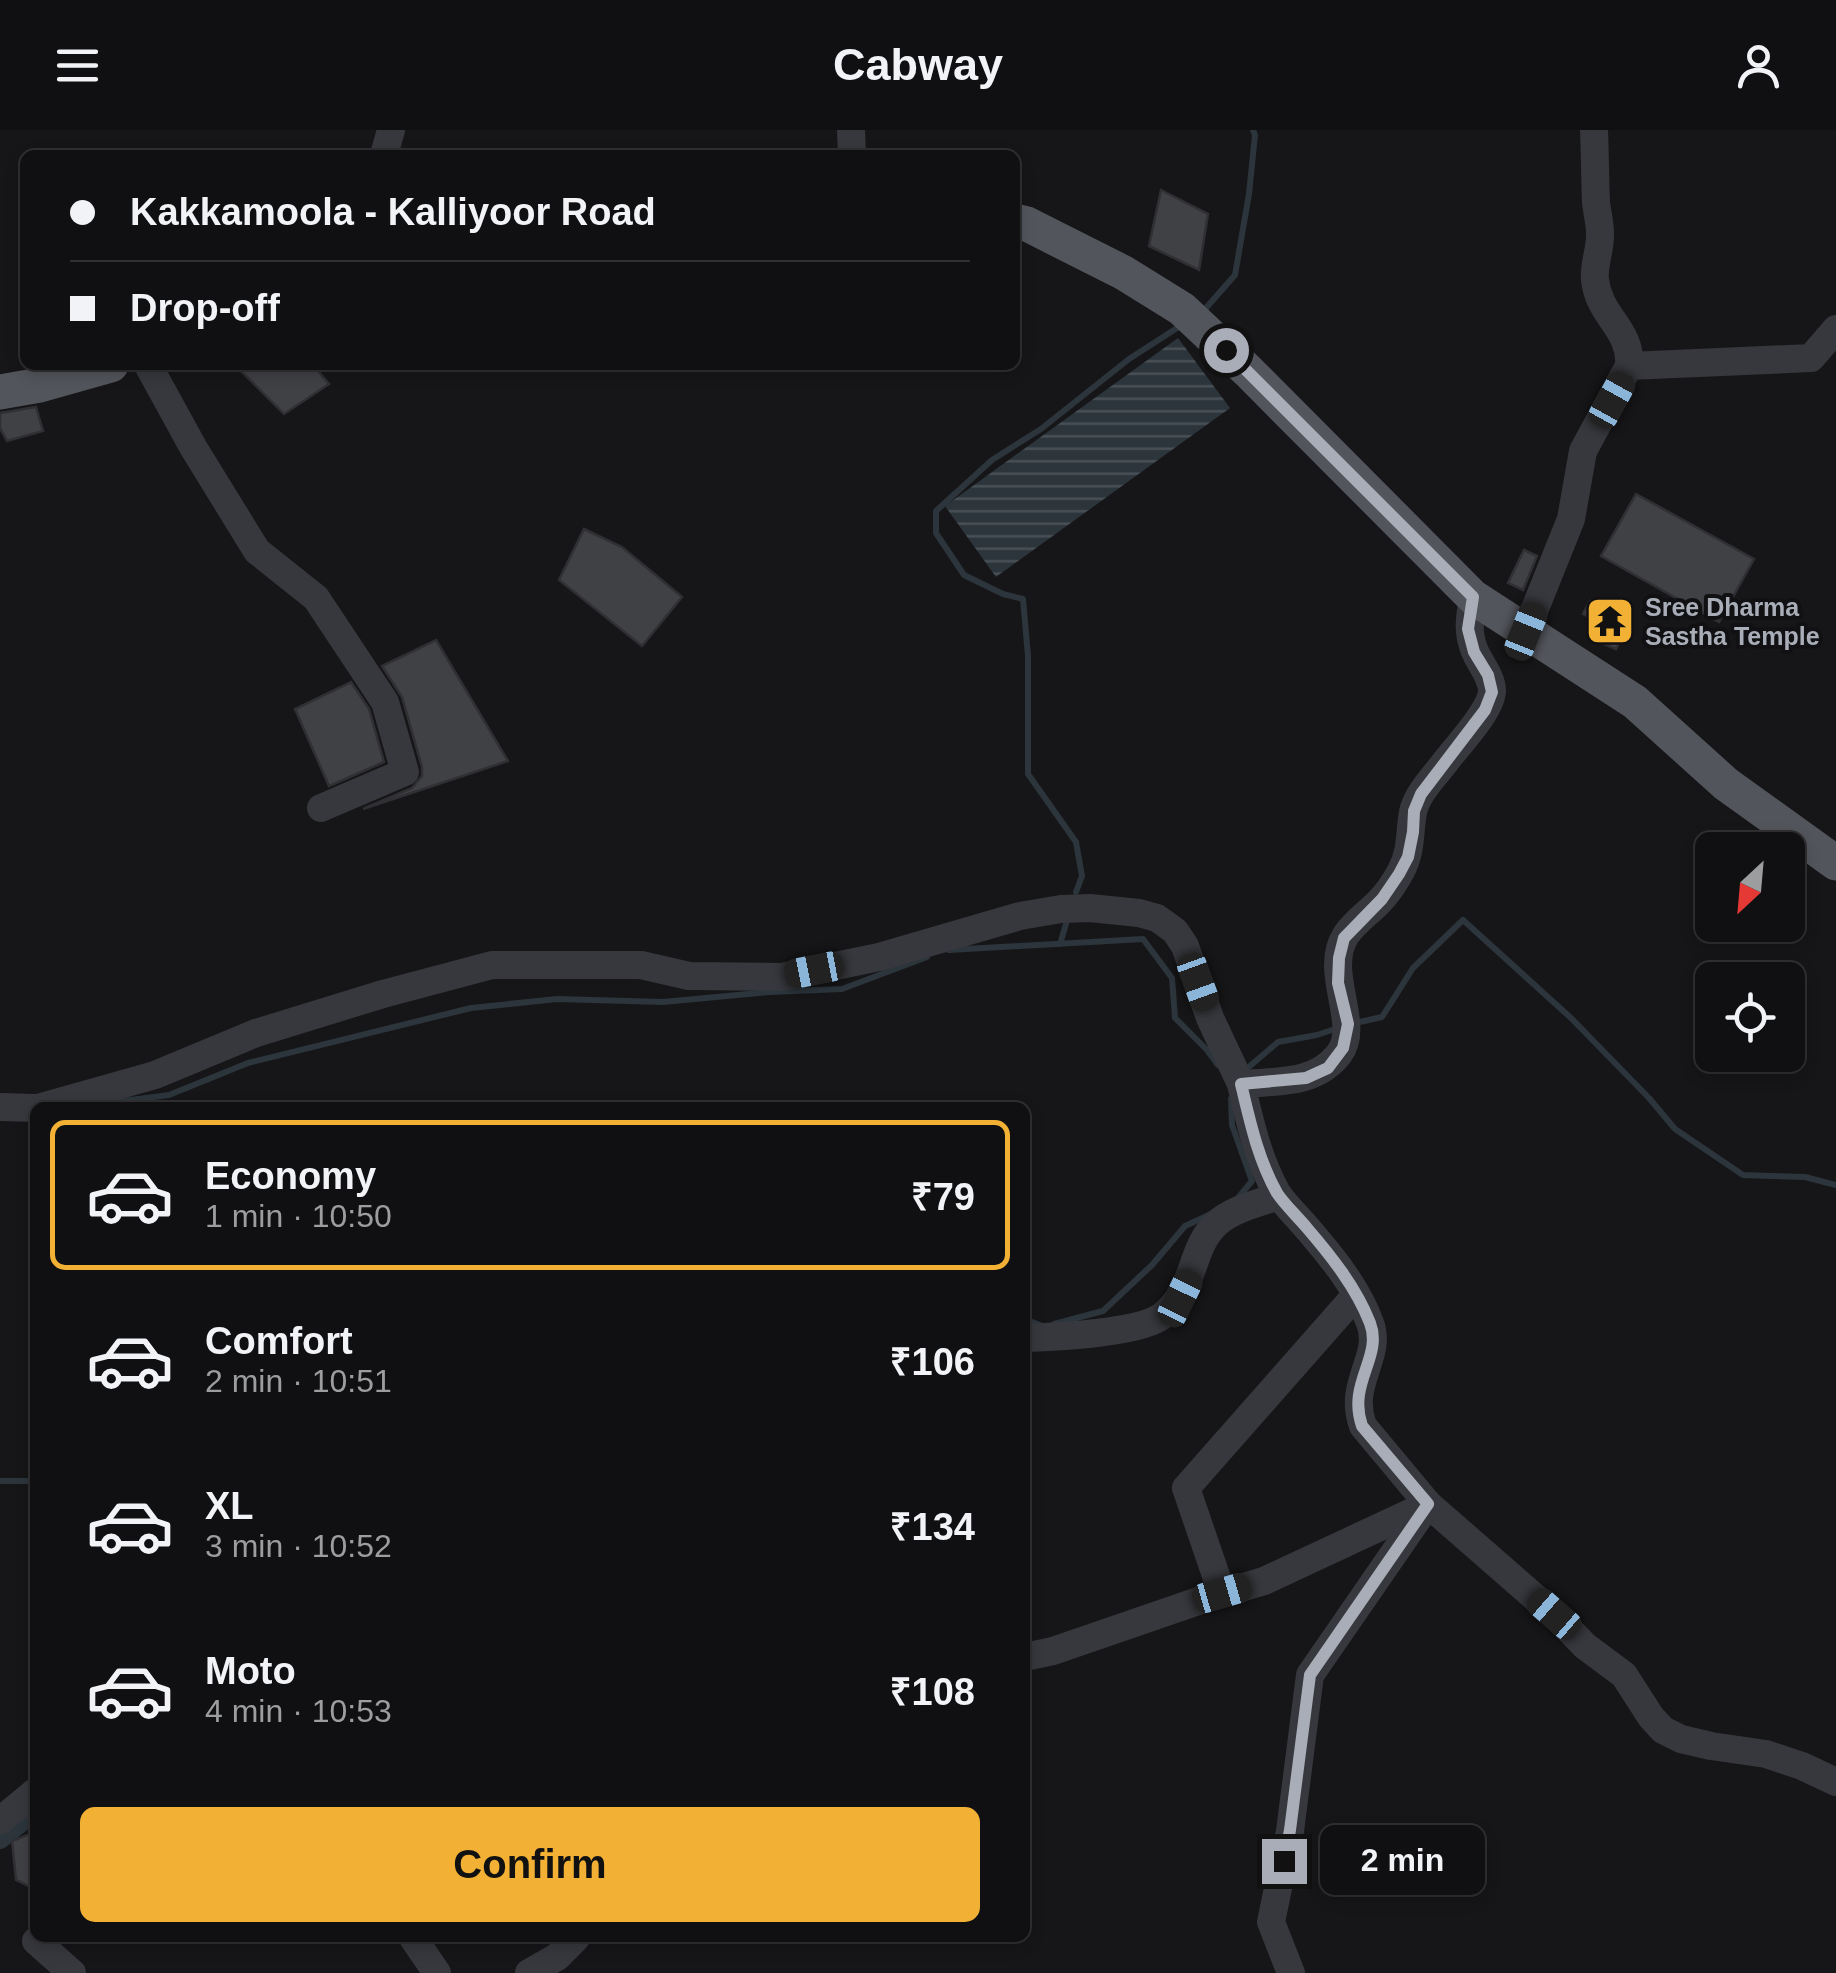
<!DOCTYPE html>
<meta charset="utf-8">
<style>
:root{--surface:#101012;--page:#1e1e20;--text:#f1f3f6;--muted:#9c9d9f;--line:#303032;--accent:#f2b134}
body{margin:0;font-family:Helvetica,sans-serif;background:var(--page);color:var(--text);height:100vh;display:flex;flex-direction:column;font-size:38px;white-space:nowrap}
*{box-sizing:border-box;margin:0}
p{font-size:32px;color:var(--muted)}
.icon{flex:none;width:55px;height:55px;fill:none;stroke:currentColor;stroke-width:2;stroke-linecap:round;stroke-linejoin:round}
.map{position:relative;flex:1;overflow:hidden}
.drawer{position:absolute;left:30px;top:972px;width:1000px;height:840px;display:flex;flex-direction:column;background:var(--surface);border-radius:15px;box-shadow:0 5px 15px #0003,0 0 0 2px var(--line)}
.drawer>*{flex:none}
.guide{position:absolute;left:20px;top:20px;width:1000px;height:220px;border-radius:15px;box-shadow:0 5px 15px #0003,0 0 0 2px var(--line);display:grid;align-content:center;height:220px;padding:0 50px;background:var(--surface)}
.needle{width:65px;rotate:206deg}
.buttons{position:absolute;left:1695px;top:702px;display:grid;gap:20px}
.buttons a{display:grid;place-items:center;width:110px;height:110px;border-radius:15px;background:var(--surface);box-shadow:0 5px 15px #0003,0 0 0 2px var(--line);font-size:50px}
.end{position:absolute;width:45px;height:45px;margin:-22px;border:12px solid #a8adb8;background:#111;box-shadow:0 0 0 5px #111}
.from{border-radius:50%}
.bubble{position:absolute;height:70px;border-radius:15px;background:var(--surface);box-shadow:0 5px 15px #0003,0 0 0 2px var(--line);font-size:32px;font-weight:600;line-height:70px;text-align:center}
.car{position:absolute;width:30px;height:60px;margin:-30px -15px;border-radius:12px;box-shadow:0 0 8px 2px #0007;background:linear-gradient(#222 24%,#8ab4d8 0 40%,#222 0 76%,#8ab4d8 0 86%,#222 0)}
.guide b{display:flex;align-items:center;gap:35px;height:95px;font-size:38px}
.guide b+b{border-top:2px solid var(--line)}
.guide i{width:25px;height:25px;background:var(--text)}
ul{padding:18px 0 0;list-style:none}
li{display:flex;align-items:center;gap:30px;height:150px;margin:0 20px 15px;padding:0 30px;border:5px solid transparent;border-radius:15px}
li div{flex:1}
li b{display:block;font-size:38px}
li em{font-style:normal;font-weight:600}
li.current{border-color:var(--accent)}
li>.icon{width:90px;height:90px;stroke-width:1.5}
.primary-button{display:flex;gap:20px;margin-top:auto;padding:20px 50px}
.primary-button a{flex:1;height:115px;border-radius:15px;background:var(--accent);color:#111;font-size:40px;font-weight:600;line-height:115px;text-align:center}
header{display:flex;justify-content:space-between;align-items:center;height:130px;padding:0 50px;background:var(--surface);font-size:45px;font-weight:600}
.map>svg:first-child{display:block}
.water{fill:url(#water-rules)}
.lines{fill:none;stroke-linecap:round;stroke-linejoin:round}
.stream{stroke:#2c353c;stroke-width:6}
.canal{stroke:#2c353c;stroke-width:20}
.building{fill:#404145;stroke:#303034;stroke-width:2.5}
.minor{stroke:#37383d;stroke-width:28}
.major{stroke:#53555c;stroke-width:35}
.route{stroke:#a8adb8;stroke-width:12}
.labels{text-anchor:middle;stroke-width:8;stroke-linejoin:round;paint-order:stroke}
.poi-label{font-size:25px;font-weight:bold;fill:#a8adb8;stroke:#111113;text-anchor:start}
</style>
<header><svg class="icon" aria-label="menu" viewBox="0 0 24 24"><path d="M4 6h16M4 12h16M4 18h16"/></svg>Cabway<svg class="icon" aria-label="person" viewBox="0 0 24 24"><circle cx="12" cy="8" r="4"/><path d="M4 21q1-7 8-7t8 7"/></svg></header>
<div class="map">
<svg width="1836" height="1843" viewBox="0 0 1836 1843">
<defs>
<pattern id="water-rules" width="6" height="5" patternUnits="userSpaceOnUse" patternTransform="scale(2.5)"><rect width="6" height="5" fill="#2c353c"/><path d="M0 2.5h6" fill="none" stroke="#485056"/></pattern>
</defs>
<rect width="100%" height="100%" fill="#161618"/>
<path class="water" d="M 1178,208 L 1230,278 L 996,447 L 945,376 Z"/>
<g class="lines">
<g class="stream">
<path d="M 1206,178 L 1235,145 L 1249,64 L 1255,5 L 1253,0"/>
<path d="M 1076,762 L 1082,746 L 1076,712 L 1028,644 L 1028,526 L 1023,469 L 1003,464 L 964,445 L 936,403 L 936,381 L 992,330 L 1041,299 L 1129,229 L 1177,198"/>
<path d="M 1060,814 L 1066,794"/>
<path d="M 949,820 L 1143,809 L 1172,848 L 1175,888 L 1207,920 L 1218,935"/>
<path d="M 1355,893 L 1382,887 L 1413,838 L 1463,790 L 1571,888 L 1649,968 L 1675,999 L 1743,1045 L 1805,1047 L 1836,1055"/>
<path d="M 1250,936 L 1278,912 L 1317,905 L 1338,898"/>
<path d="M 1231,969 L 1232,995 L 1252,1051 L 1238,1068"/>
<path d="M 100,974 L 169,965 L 248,933 L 471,878 L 557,869 L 663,872 L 769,862 L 842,859 L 927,827"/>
<path d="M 1025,1189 L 1042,1196"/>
<path d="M 1054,1194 L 1103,1181 L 1152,1135 L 1185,1096 L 1211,1084"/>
<path d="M 0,1351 L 35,1351"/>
</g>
<path class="canal" d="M 0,1709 L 35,1681"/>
</g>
<g class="building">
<path d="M 1161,60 L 1208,84 L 1199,140 L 1149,116 Z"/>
<path d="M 235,235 L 313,235 L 329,254 L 284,284 Z"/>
<path d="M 36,277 L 43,301 L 7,311 L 0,298 L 0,283 Z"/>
<path d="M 1636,364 L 1754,429 L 1719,492 L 1601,426 Z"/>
<path d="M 584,399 L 622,417 L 682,467 L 642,516 L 559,450 Z"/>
<path d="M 1524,420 L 1537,426 L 1523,460 L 1508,453 Z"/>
<path d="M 1590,471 L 1630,490 L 1616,519 L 1598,511 L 1605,495 L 1583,484 Z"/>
<path d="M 436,510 L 508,631 L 363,679 L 412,658 L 422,646 L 422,637 L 402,567 L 382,536 Z"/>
<path d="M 351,552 L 369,579 L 384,632 L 329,656 L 295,579 Z"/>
<path d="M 35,1702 L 35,1759 L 16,1750 L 12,1711 Z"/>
</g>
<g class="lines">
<g class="minor">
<path d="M 851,0 L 852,25"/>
<path d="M 384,25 L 391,0"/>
<path d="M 148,235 L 193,317 L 257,421 L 316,468 L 385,572 L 405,642 L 321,678"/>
<path d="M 1629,236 L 1811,228 L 1836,199"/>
<path d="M 1473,467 C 1470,486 1467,501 1474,519 C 1479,533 1492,546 1492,561 C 1491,581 1458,615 1446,631 C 1435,646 1417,663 1413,682 C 1409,704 1412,720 1401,741 C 1395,752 1387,764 1378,773 C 1368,783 1354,793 1346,805 C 1322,842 1362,894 1339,924 C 1315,955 1277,951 1241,954 C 1250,992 1258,1029 1277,1063 C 1285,1075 1297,1086 1307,1098 C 1331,1126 1357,1157 1370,1193 C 1383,1227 1347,1253 1363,1296 L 1428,1374 L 1554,1484 L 1585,1516 L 1624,1545 L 1651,1587 L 1663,1600 L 1681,1609 L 1711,1616 L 1766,1624 L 1802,1636 L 1836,1652"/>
<path d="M 1526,501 L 1571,389 L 1583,321 L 1629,236 C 1632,199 1599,187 1595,150 C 1593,135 1601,119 1600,103 C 1600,93 1597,82 1596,72 C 1595,48 1595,24 1594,0"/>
<path d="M 0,977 L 35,978"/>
<path d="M 38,978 L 155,945 L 256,903 L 383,864 L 492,835 L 641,835 L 689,846 L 782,847 L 879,827 L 1020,786 L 1061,779 L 1090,778 L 1139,783 L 1157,788 L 1175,801 L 1185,816 L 1210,888 L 1241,954"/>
<path d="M 1025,1208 C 1055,1207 1139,1203 1162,1186 C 1197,1159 1189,1119 1216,1094 C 1232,1079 1259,1073 1279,1066"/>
<path d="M 1222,1463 L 1186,1358 L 1356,1165"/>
<path d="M 1025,1527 L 1053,1521 L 1207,1468 L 1264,1451 L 1427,1375"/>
<path d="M 0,1691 L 35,1662"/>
<path d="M 413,1808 L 437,1843"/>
<path d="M 36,1811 L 72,1843"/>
<path d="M 529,1843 L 557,1827 L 576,1808"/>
<path d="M 1291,1843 L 1271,1792 L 1290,1701 L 1310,1545 L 1428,1374"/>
</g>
<g class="major">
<path d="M 1015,91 L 1027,94 L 1124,143 L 1182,179 L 1248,241 L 1473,467 L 1635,572 L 1726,654 L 1836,733"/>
<path d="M 0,262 L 40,255 L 111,235"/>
</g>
</g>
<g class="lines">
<path class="route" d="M 1226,220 L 1473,467 L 1468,499 L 1474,522 L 1488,545 L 1492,562 L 1485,580 L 1421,664 L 1414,681 L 1413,702 L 1408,727 L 1399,744 L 1382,769 L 1344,808 L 1339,828 L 1338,853 L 1348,894 L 1343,918 L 1328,938 L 1306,948 L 1241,954 C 1250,992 1258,1029 1277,1063 C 1285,1075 1297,1086 1307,1098 C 1331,1126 1356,1157 1370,1193 C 1383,1227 1347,1253 1362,1296 L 1428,1374 L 1310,1545 L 1290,1700 L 1284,1731"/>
</g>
<defs>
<g id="temple-square" transform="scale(2.5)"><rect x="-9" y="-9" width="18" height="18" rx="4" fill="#f2b134" stroke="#111113"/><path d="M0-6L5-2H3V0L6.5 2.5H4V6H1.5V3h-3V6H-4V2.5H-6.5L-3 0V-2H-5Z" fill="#111"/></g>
</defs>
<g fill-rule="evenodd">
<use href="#temple-square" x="1610" y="491"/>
</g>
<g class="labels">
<g class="poi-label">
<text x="1645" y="486">Sree Dharma<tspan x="1645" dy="29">Sastha Temple</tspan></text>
</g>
</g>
</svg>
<div class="buttons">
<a><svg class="needle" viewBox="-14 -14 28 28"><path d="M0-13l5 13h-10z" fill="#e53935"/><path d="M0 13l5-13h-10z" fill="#9c9d9f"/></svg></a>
<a><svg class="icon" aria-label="locate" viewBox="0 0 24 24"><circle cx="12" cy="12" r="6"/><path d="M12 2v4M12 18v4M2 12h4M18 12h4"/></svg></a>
</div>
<i class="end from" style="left:1226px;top:220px"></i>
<i class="end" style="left:1284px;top:1731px"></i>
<div class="bubble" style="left:1320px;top:1695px;width:165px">2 min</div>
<i class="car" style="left:1612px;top:270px;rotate:29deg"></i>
<i class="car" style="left:1526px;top:501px;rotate:22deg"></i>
<i class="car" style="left:814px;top:840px;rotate:259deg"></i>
<i class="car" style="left:1198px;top:852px;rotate:160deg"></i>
<i class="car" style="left:1180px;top:1168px;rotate:26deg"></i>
<i class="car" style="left:1222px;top:1463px;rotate:74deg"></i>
<i class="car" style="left:1554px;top:1484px;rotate:311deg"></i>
<div class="guide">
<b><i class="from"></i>Kakkamoola - Kalliyoor Road</b>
<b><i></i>Drop-off</b>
</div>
<section class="drawer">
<ul>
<li class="current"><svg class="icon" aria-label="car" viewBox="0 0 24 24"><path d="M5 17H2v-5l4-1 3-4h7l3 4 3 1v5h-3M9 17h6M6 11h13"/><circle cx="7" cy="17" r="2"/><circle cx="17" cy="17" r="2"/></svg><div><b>Economy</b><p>1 min · 10:50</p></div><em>₹79</em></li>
<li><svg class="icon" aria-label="car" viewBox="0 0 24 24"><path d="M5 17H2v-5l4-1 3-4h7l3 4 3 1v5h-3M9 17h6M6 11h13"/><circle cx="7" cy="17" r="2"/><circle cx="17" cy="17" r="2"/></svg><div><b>Comfort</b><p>2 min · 10:51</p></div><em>₹106</em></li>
<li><svg class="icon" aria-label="car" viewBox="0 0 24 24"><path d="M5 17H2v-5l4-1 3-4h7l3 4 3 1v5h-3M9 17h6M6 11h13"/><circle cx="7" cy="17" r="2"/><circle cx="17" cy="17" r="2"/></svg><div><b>XL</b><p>3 min · 10:52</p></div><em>₹134</em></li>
<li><svg class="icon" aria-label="car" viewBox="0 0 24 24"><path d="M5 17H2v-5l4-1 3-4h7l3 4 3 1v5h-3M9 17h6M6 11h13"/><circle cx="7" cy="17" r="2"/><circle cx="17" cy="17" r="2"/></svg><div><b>Moto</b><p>4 min · 10:53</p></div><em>₹108</em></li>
</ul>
<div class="primary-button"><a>Confirm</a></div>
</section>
</div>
